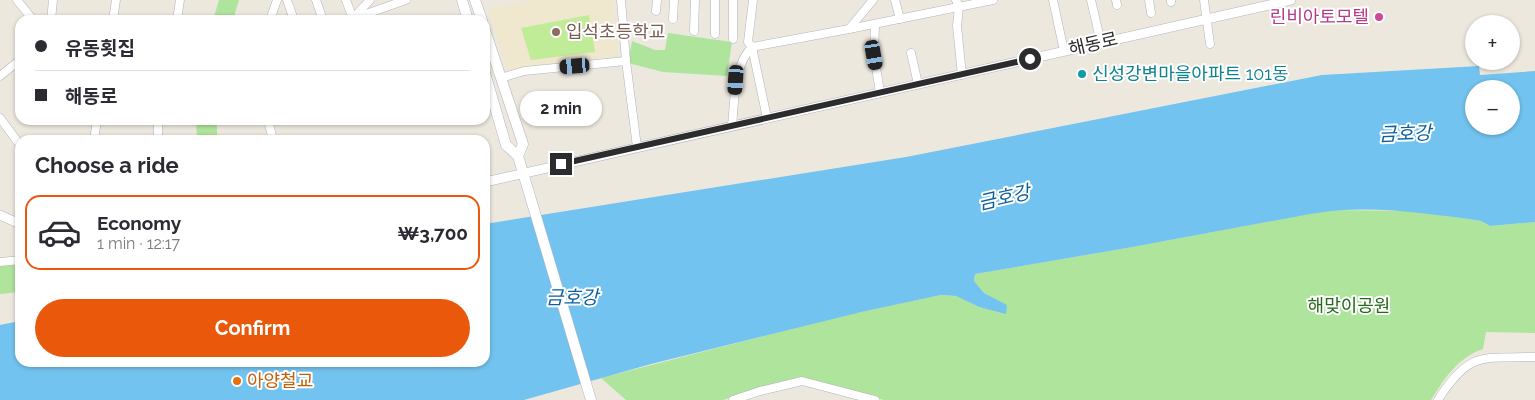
<!DOCTYPE html>
<meta charset="utf-8">
<style>
:root{--surface:#fff;--page:#f7f7f7;--text:#2b2b33;--muted:#7c7c81;--line:#e1e1e2;--accent:#ea580c}
body{margin:0;font-family:Raleway,"Noto Sans KR",sans-serif;background:var(--page);color:var(--text);height:100vh;display:flex;flex-direction:column;font-size:19px;white-space:nowrap}
*{box-sizing:border-box;margin:0}
p{font-size:16px;color:var(--muted)}
.icon{flex:none;width:28px;height:28px;fill:none;stroke:currentColor;stroke-width:2;stroke-linecap:round;stroke-linejoin:round}
.map{position:relative;flex:1;overflow:hidden}
.details{position:absolute;left:15px;top:135px;width:475px;height:232px;display:flex;flex-direction:column;background:var(--surface);border-radius:15px;box-shadow:0 1px 4px #0004}
.details>*{flex:none}
.banner{position:absolute;left:15px;top:15px;width:475px;height:110px;border-radius:15px;box-shadow:0 1px 4px #0004;display:grid;align-content:center;height:110px;padding:0 20px;background:var(--surface)}
.buttons{position:absolute;left:1465px;top:15px;display:grid;gap:10px}
.buttons a{display:grid;place-items:center;width:55px;height:55px;border-radius:50%;background:var(--surface);box-shadow:0 1px 4px #0004;font-size:25px}
.end{position:absolute;width:22px;height:22px;margin:-11px;border:6px solid #2c2c2c;background:#fff;box-shadow:0 0 0 2px #fff}
.from{border-radius:50%}
.bubble{position:absolute;height:35px;border-radius:18px;background:var(--surface);box-shadow:0 1px 4px #0004;font-size:16px;font-weight:700;line-height:35px;text-align:center}
.car{position:absolute;width:15px;height:30px;margin:-15px -8px;border-radius:6px;box-shadow:0 0 4px 1px #0007;background:linear-gradient(#222 24%,#8ab4d8 0 40%,#222 0 76%,#8ab4d8 0 86%,#222 0)}
.banner b{display:flex;align-items:center;gap:18px;height:48px;font-size:19px}
.banner b+b{border-top:1px solid var(--line)}
.banner i{width:12px;height:12px;background:var(--text)}
ul{padding:0;list-style:none}
li{display:flex;align-items:center;gap:15px;height:75px;margin:0 10px 8px;padding:0 10px;border:2px solid transparent;border-radius:15px}
li div{flex:1}
li b{display:block;font-size:19px}
li em{font-style:normal;font-weight:700}
li.selected{border-color:var(--accent)}
li>.icon{width:45px;height:45px;stroke-width:1.5}
h2{padding:0 20px;font-size:22px;line-height:60px}
.button{display:flex;gap:10px;margin-top:auto;padding:10px 20px}
.button a{flex:1;height:58px;border-radius:30px;background:var(--accent);color:#fff;font-size:20px;font-weight:700;line-height:58px;text-align:center}
.map>svg:first-child{display:block}
.education{fill:#efe7ce}
.green{fill:#aee49b}
.pitch{fill:#c0eb97}
.water{fill:#72c3ef;fill-rule:evenodd}
.lines{fill:none;stroke-linecap:round;stroke-linejoin:round}
.minor-casing{stroke:#b2b3bf;stroke-width:9}
.tertiary-casing{stroke:#b2b3bf;stroke-width:10}
.secondary-casing{stroke:#b2b3bf;stroke-width:11}
.minor{stroke:#fff;stroke-width:8}
.tertiary{stroke:#fff;stroke-width:9}
.secondary{stroke:#fff;stroke-width:10}
.route{stroke:#2c2c2c;stroke-width:6}
.hotel-dot{fill:#d1479c;stroke:#fff;stroke-width:2}
.education-dot{fill:#8d6e63;stroke:#fff;stroke-width:2}
.culture-dot{fill:#0f9aa8;stroke:#fff;stroke-width:2}
.food-dot{fill:#e8710a;stroke:#fff;stroke-width:2}
.labels{text-anchor:middle;stroke-width:4;stroke-linejoin:round;paint-order:stroke}
.hotel-label{font-size:18px;fill:#b23c85;stroke:#fff;text-anchor:end}
.education-label{font-size:18px;fill:#785e54;stroke:#fff;text-anchor:start}
.street-label{font-size:18px;fill:#2c2c2c;stroke:#fff}
.culture-label{font-size:18px;fill:#0d838f;stroke:#fff;text-anchor:start}
.park-label{font-size:18px;fill:#246a1b;stroke:#fff}
.food-label{font-size:18px;fill:#c56008;stroke:#fff;text-anchor:start}
.water-label{font-size:19px;font-style:italic;fill:#0d609e;stroke:#fff}
</style>
<div class="map">
<svg width="1535" height="400" viewBox="0 0 1535 400">
<rect width="100%" height="100%" fill="#ede8de"/>
<path class="education" d="M 532,0 L 612,0 L 618,56 L 507,71 L 489,9 Z"/>
<g class="green">
<path d="M 219,0 L 239,0 L 233,20 L 213,20 Z"/>
<path d="M 668,33 L 732,42 L 727,76 L 663,72 L 628,63 L 632,41 L 655,50 L 665,50 Z"/>
<path d="M 196,120 L 217,120 L 217,140 L 197,140 Z"/>
<path d="M 1329,210 L 1417,211 L 1481,221 L 1490,226 L 1535,222 L 1535,333 L 1486,332 L 1483,349 C 1457,358 1445,378 1431,400 L 884,400 L 806,379 L 760,388 L 723,400 L 626,400 L 601,378 L 850,314 L 941,295 L 956,296 L 979,307 L 1006,313 L 1006,305 L 984,293 L 974,281 L 975,274 L 1127,248 Z"/>
<path d="M 20,264 L 20,292 L 0,294 L 0,266 Z"/>
</g>
<path class="pitch" d="M 589,15 L 595,52 L 531,60 L 521,28 Z"/>
<path class="water" d="M 1479,66 L 1480,75 L 1535,71 L 1535,222 L 1490,226 L 1481,221 C 1425,213 1366,204 1310,214 L 1127,248 L 975,274 L 974,281 L 984,293 L 1007,305 L 1006,314 L 979,307 L 956,296 L 941,295 L 861,312 L 651,364 L 524,400 L 0,400 L 0,325 L 20,321 L 20,362 L 485,362 L 485,224 L 906,157 L 1322,75 ZM 1474,89 L 1511,89 L 1511,126 L 1474,126 Z"/>
<g class="lines">
<g class="minor-casing">
<g id="minor">
<path d="M 17,0 L 33,20"/>
<path d="M 287,0 L 294,20"/>
<path d="M 316,0 L 323,20"/>
<path d="M 346,0 L 353,19"/>
<path d="M 621,0 L 626,61"/>
<path d="M 715,0 L 715,34"/>
<path d="M 753,0 L 748,42 L 752,47 L 767,118"/>
<path d="M 895,0 L 900,19"/>
<path d="M 956,0 L 959,7 L 957,26 L 962,75"/>
<path d="M 1053,0 L 1064,51"/>
<path d="M 1091,0 L 1101,43"/>
<path d="M 1116,0 L 1117,5"/>
<path d="M 1149,0 L 1151,13"/>
<path d="M 1171,0 L 1171,2"/>
<path d="M 1204,0 L 1210,44"/>
<path d="M 656,11 L 657,0"/>
<path d="M 354,17 L 370,0"/>
<path d="M 673,19 L 674,0"/>
<path d="M 51,20 L 53,0"/>
<path d="M 113,20 L 116,0"/>
<path d="M 177,20 L 180,0"/>
<path d="M 270,20 L 277,0"/>
<path d="M 349,20 L 406,0"/>
<path d="M 875,24 L 874,55 L 880,92"/>
<path d="M 849,29 L 873,0"/>
<path d="M 694,31 L 695,0"/>
<path d="M 733,39 L 733,0"/>
<path d="M 911,53 L 918,84"/>
<path d="M 0,76 L 20,60"/>
<path d="M 501,78 L 524,71 L 626,61 L 637,147"/>
<path d="M 0,118 L 20,145"/>
<path d="M 158,120 L 158,140"/>
<path d="M 268,120 L 273,140"/>
<path d="M 732,125 C 735,100 733,66 752,47 L 849,29 L 993,0"/>
<path d="M 94,140 L 97,120"/>
<path d="M 0,262 L 20,260"/>
<path d="M 733,400 L 760,391 L 802,381 L 875,400"/>
<path d="M 1438,400 C 1469,351 1482,358 1535,357"/>
</g>
</g>
<g class="tertiary-casing">
<g id="tertiary">
<path d="M 485,182 L 1291,0"/>
<path d="M 0,215 L 20,224"/>
</g>
</g>
<g class="secondary-casing">
<g id="secondary">
<path d="M 462,0 L 468,20"/>
<path d="M 475,0 L 482,20"/>
<path d="M 485,30 L 523,144 L 518,156"/>
<path d="M 485,73 L 506,145 L 518,156 L 591,400"/>
</g>
</g>
<use href="#minor" class="minor"/>
<use href="#tertiary" class="tertiary"/>
<use href="#secondary" class="secondary"/>
</g>
<g class="lines">
<path class="route" d="M 561,164 L 1030,59"/>
</g>
<circle class="hotel-dot" cx="1379" cy="17" r="5"/>
<circle class="education-dot" cx="556" cy="32" r="5"/>
<circle class="culture-dot" cx="1082" cy="74" r="5"/>
<circle class="food-dot" cx="237" cy="381" r="5"/>
<g class="labels">
<g class="hotel-label">
<text x="1369" y="23">린비아토모텔</text>
</g>
<g class="education-label">
<text x="566" y="38">입석초등학교</text>
</g>
<g class="street-label">
<text transform="translate(1093 44) rotate(-13)" y="6">해동로</text>
</g>
<g class="culture-label">
<text x="1092" y="80">신성강변마을아파트 101동</text>
</g>
<g class="park-label">
<text x="1349" y="312">해맞이공원</text>
</g>
<g class="food-label">
<text x="247" y="387">아양철교</text>
</g>
<g class="water-label">
<text transform="translate(1405 133) rotate(-2)" y="7">금호강</text>
<text transform="translate(1004 197) rotate(-13)" y="7">금호강</text>
<text x="572" y="304">금호강</text>
</g>
</g>
</svg>
<div class="buttons">
<a>+</a>
<a>−</a>
</div>
<i class="end from" style="left:1030px;top:59px"></i>
<i class="end" style="left:561px;top:164px"></i>
<div class="bubble" style="left:520px;top:91px;width:82px">2 min</div>
<i class="car" style="left:874px;top:55px;rotate:170deg"></i>
<i class="car" style="left:575px;top:66px;rotate:265deg"></i>
<i class="car" style="left:736px;top:80px;rotate:184deg"></i>
<div class="banner">
<b><i class="from"></i>유동횟집</b>
<b><i></i>해동로</b>
</div>
<section class="details">
<h2>Choose a ride</h2>
<ul>
<li class="selected"><svg class="icon" aria-label="car" viewBox="0 0 24 24"><path d="M5 17H2v-5l4-1 3-4h7l3 4 3 1v5h-3M9 17h6M6 11h13"/><circle cx="7" cy="17" r="2"/><circle cx="17" cy="17" r="2"/></svg><div><b>Economy</b><p>1 min · 12:17</p></div><em>₩3,700</em></li>
</ul>
<div class="button"><a>Confirm</a></div>
</section>
</div>
